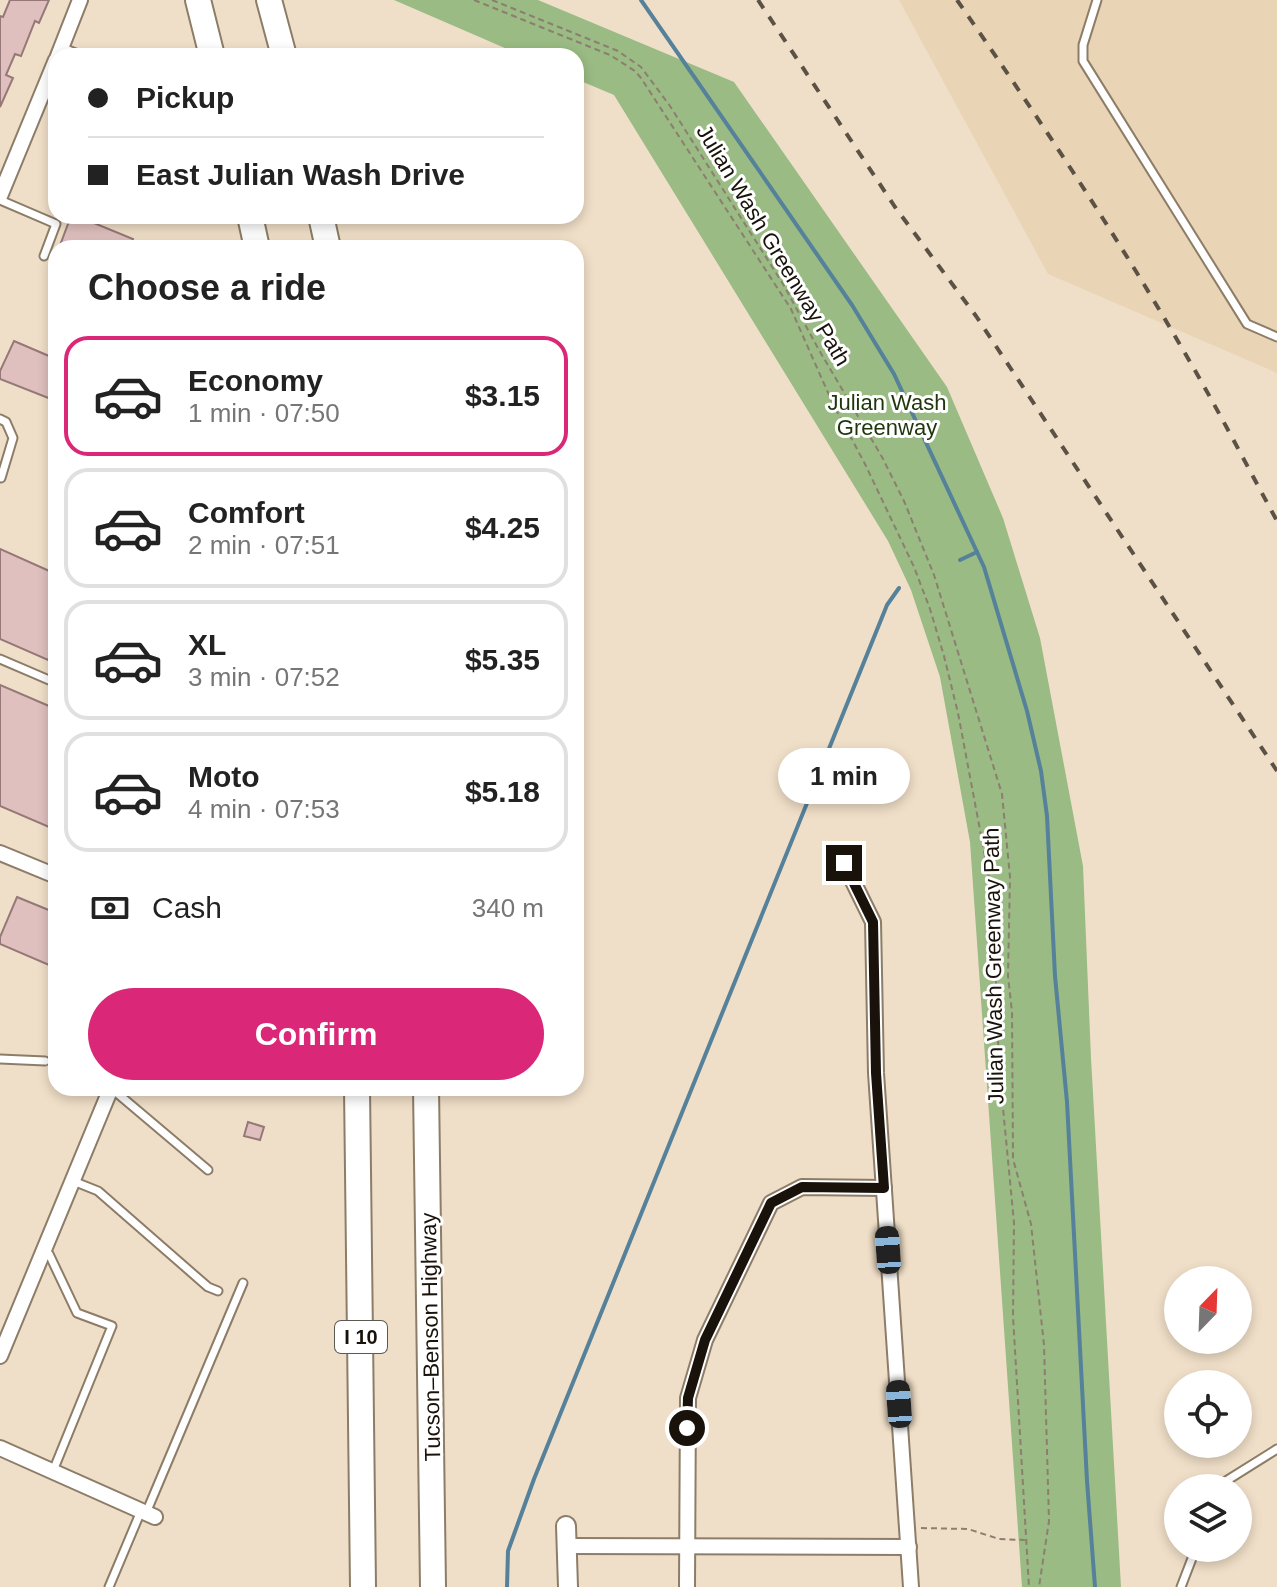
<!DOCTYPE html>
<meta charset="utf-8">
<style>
:root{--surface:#fff;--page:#f6f6f6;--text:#222;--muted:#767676;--line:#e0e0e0;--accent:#db2777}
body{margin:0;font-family:Helvetica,sans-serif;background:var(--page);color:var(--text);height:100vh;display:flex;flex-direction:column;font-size:30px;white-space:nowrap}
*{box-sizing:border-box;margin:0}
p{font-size:26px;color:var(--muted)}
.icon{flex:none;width:44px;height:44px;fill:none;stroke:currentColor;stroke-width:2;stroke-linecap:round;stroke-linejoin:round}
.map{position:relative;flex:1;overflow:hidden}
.panel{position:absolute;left:48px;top:240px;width:536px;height:856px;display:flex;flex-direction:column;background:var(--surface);border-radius:24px;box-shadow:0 4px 12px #0003}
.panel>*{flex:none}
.guide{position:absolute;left:48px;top:48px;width:536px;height:176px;border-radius:24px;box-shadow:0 4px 12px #0003;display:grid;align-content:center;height:176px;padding:0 40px;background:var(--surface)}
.needle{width:52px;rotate:23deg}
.buttons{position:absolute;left:1164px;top:1266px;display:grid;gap:16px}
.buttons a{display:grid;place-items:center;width:88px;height:88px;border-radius:50%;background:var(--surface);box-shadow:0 4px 12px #0003;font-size:40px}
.end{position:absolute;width:36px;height:36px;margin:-18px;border:10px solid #18120a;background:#fff;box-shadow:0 0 0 4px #fff}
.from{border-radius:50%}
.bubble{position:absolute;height:56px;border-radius:28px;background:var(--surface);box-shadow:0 4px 12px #0003;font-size:26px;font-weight:800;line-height:56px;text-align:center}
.car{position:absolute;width:24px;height:48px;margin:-24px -12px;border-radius:10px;box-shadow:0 0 6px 2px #0007;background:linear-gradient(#222 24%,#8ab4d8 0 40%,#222 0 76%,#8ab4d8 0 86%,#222 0)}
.guide b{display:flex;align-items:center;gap:28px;height:76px;font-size:30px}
.guide b+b{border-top:2px solid var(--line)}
.guide i{width:20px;height:20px;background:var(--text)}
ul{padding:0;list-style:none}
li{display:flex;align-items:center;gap:24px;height:120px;margin:0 16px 12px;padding:0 24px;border:4px solid var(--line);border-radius:24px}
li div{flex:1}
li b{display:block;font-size:30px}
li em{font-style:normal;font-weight:800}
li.current{border-color:var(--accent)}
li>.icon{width:72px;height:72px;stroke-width:1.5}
h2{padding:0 40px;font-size:36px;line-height:96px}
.pay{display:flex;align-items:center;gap:20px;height:88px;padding:0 40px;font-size:30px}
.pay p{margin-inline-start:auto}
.action{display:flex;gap:16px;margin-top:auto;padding:16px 40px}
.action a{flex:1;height:92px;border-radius:48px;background:var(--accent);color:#fff;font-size:32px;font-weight:800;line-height:92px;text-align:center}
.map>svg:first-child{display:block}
.built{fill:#e9d4b6}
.green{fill:#9abb84}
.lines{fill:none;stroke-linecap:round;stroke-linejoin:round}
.stream{stroke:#55819a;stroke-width:4}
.building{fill:#dfc0be;stroke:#957877;stroke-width:2}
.lane-casing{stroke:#8d7d68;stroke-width:11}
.street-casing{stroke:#8d7d68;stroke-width:18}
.secondary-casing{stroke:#8d7d68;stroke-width:22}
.highway-casing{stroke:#8d7d68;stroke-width:28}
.path{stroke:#8b7f6f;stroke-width:2;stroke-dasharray:6 4;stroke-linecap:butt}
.lane{stroke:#fff;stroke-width:7}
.street{stroke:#fff;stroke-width:14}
.secondary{stroke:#fff;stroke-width:18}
.highway{stroke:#fff;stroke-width:24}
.rail{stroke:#5b5245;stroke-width:4;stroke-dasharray:10 10;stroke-linecap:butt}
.route{stroke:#18120a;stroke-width:10}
.labels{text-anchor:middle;stroke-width:6;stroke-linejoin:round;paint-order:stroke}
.shield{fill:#fff;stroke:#5d5954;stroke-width:2}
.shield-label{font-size:20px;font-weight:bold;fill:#18120a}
.street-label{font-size:22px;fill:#18120a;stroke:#fff}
.park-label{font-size:22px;fill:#1f360d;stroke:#fff}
</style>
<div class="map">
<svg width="1277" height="1587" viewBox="0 0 1277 1587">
<rect width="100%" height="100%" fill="#f0dfc8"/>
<path class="built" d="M 899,0 L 1277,0 L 1277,373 L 1048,274 Z"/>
<path class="green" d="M 394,0 L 538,0 L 734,82 L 947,387 L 1003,518 L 1040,638 L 1083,866 L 1091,1058 L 1121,1587 L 1022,1587 L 970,842 L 940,677 L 911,590 L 888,541 L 614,95 L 576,79 L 576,56 L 523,56 Z"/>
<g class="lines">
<g class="stream">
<path d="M 641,0 L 852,305 L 894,374 L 984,567 L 1027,711 L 1041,771 L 1047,816 L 1055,976 L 1067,1102 L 1087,1481 L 1095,1587"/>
<path d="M 960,560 L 977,552"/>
<path d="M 507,1587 L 508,1551 L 534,1479 L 887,605 L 899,588"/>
</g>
</g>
<g class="building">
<path d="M 10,0 L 49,0 L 39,23 L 35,21 L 21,56 L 15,54 L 6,75 L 13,78 L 0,107 L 0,16 L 3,17 Z"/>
<path d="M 71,216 L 77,216 L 133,239 L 129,248 L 59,248 Z"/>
<path d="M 14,341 L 56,359 L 56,401 L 0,379 L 0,371 Z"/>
<path d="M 0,549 L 56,574 L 56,643 L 48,660 L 0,639 Z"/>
<path d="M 0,685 L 56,709 L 56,830 L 0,806 Z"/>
<path d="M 17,897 L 56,913 L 56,968 L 0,944 L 0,937 Z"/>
<path d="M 248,1122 L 264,1127 L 260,1140 L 244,1136 Z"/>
</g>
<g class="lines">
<g class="lane-casing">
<g id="lane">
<path d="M 1097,0 L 1083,45 L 1083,61 L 1247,324 L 1277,337"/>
<path d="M 61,47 L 83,56"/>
<path d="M 0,200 L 56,224 L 44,256"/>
<path d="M 0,419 L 6,422 L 13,438 L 1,478"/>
<path d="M 0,659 L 56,683"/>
<path d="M 0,1059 L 45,1061"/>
<path d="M 111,1088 L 208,1170"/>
<path d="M 73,1181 L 98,1191 L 208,1287 L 218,1291"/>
<path d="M 43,1252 L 49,1254 L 77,1313 L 112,1326 L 53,1471"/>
<path d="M 1222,1488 L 1226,1481 L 1277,1449"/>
<path d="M 146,1513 L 243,1283"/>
<path d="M 109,1587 L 141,1511"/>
<path d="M 1181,1587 L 1196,1548"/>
</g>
</g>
<g class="street-casing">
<g id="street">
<path d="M 58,56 L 80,0"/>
<path d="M 0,196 L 56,60"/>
<path d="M 0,853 L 56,876"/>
<path d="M 844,863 L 873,922 L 876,1073 L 911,1587"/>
<path d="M 0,1356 L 111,1088"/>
<path d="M 0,1448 L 155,1517"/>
<path d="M 567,1546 L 909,1547"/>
<path d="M 687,1587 L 688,1398 L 705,1340 L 771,1203 L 802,1187 L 884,1188"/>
</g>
</g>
<g class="secondary-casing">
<path id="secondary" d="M 566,1526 L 568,1587"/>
</g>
<g class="highway-casing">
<g id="highway">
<path d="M 198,0 L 212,56"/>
<path d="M 269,0 L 284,56"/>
<path d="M 250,216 L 257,248"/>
<path d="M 321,216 L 328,248"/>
<path d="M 357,1088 L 363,1587"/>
<path d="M 426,1088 L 433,1587"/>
</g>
</g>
<g class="path">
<path d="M 474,0 L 610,55 L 635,71 L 641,78 L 791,309 L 833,404 L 865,464 L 914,567 L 930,609 L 944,656 L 958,713 L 993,899 L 999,1066 L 1014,1223 L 1013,1316 L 1029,1587"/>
<path d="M 492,0 L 618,51 L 641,67 L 670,106 L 783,284 L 819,350 L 882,457 L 904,501 L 934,575 L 1002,794 L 1010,877 L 1008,976 L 1012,1012 L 1013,1159 L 1031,1224 L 1044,1345 L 1049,1521 L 1039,1587"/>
<path d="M 921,1528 L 968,1529 L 999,1539 L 1025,1540"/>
</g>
<use href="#lane" class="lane"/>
<use href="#street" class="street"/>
<use href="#secondary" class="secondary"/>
<use href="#highway" class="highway"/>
<g class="rail">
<path d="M 758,0 L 895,207 L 976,316 L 1277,771"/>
<path d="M 957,0 C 1043,124 1127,251 1201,381 C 1227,427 1252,475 1277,521"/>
</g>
</g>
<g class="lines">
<path class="route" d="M 687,1428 L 688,1398 L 705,1340 L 771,1203 L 802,1187 L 884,1188 L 876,1073 L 873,922 L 844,863"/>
</g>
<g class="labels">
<rect class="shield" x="335" y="1321" width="52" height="32" rx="6"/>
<g class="shield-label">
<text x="361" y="1344">I 10</text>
</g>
<g class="street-label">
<text transform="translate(774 245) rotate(59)" y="8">Julian Wash Greenway Path</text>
<text transform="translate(993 966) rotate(-91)" y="8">Julian Wash Greenway Path</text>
<text transform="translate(430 1337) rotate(-91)" y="8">Tucson–Benson Highway</text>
</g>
<g class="park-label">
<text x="887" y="410">Julian Wash<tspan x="887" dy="25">Greenway</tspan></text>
</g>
</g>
</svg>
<div class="buttons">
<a><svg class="needle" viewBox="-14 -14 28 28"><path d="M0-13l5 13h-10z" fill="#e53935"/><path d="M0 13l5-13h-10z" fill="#767676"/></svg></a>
<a><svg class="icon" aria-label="locate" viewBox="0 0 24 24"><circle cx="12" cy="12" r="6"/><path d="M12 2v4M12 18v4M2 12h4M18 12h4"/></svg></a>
<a><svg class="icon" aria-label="layers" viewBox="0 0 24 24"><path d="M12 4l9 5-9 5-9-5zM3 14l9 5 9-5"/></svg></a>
</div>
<i class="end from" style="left:687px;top:1428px"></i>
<i class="end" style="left:844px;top:863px"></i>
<div class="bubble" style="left:778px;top:748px;width:132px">1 min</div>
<i class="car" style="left:888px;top:1250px;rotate:356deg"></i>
<i class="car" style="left:899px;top:1404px;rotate:356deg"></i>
<div class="guide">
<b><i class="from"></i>Pickup</b>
<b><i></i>East Julian Wash Drive</b>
</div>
<section class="panel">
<h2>Choose a ride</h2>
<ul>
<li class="current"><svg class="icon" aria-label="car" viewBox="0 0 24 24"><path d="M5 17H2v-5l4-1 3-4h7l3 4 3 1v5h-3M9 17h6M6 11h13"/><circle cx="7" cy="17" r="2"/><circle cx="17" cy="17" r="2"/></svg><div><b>Economy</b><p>1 min · 07:50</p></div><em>$3.15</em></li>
<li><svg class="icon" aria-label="car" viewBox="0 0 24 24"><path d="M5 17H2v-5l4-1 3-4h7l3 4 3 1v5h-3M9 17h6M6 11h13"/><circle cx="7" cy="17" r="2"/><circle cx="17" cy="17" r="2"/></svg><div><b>Comfort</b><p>2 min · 07:51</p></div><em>$4.25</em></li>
<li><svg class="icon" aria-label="car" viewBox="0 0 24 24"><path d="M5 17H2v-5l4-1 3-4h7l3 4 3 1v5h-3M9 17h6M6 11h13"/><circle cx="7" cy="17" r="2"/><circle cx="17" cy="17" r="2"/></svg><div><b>XL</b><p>3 min · 07:52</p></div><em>$5.35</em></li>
<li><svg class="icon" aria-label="car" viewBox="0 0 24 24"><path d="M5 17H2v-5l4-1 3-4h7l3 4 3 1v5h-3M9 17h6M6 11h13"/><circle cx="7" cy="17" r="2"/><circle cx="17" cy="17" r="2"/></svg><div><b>Moto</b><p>4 min · 07:53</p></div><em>$5.18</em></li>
</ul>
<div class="pay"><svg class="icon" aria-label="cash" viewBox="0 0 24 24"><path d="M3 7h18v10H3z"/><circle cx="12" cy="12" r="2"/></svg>Cash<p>340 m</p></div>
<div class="action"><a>Confirm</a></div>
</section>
</div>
